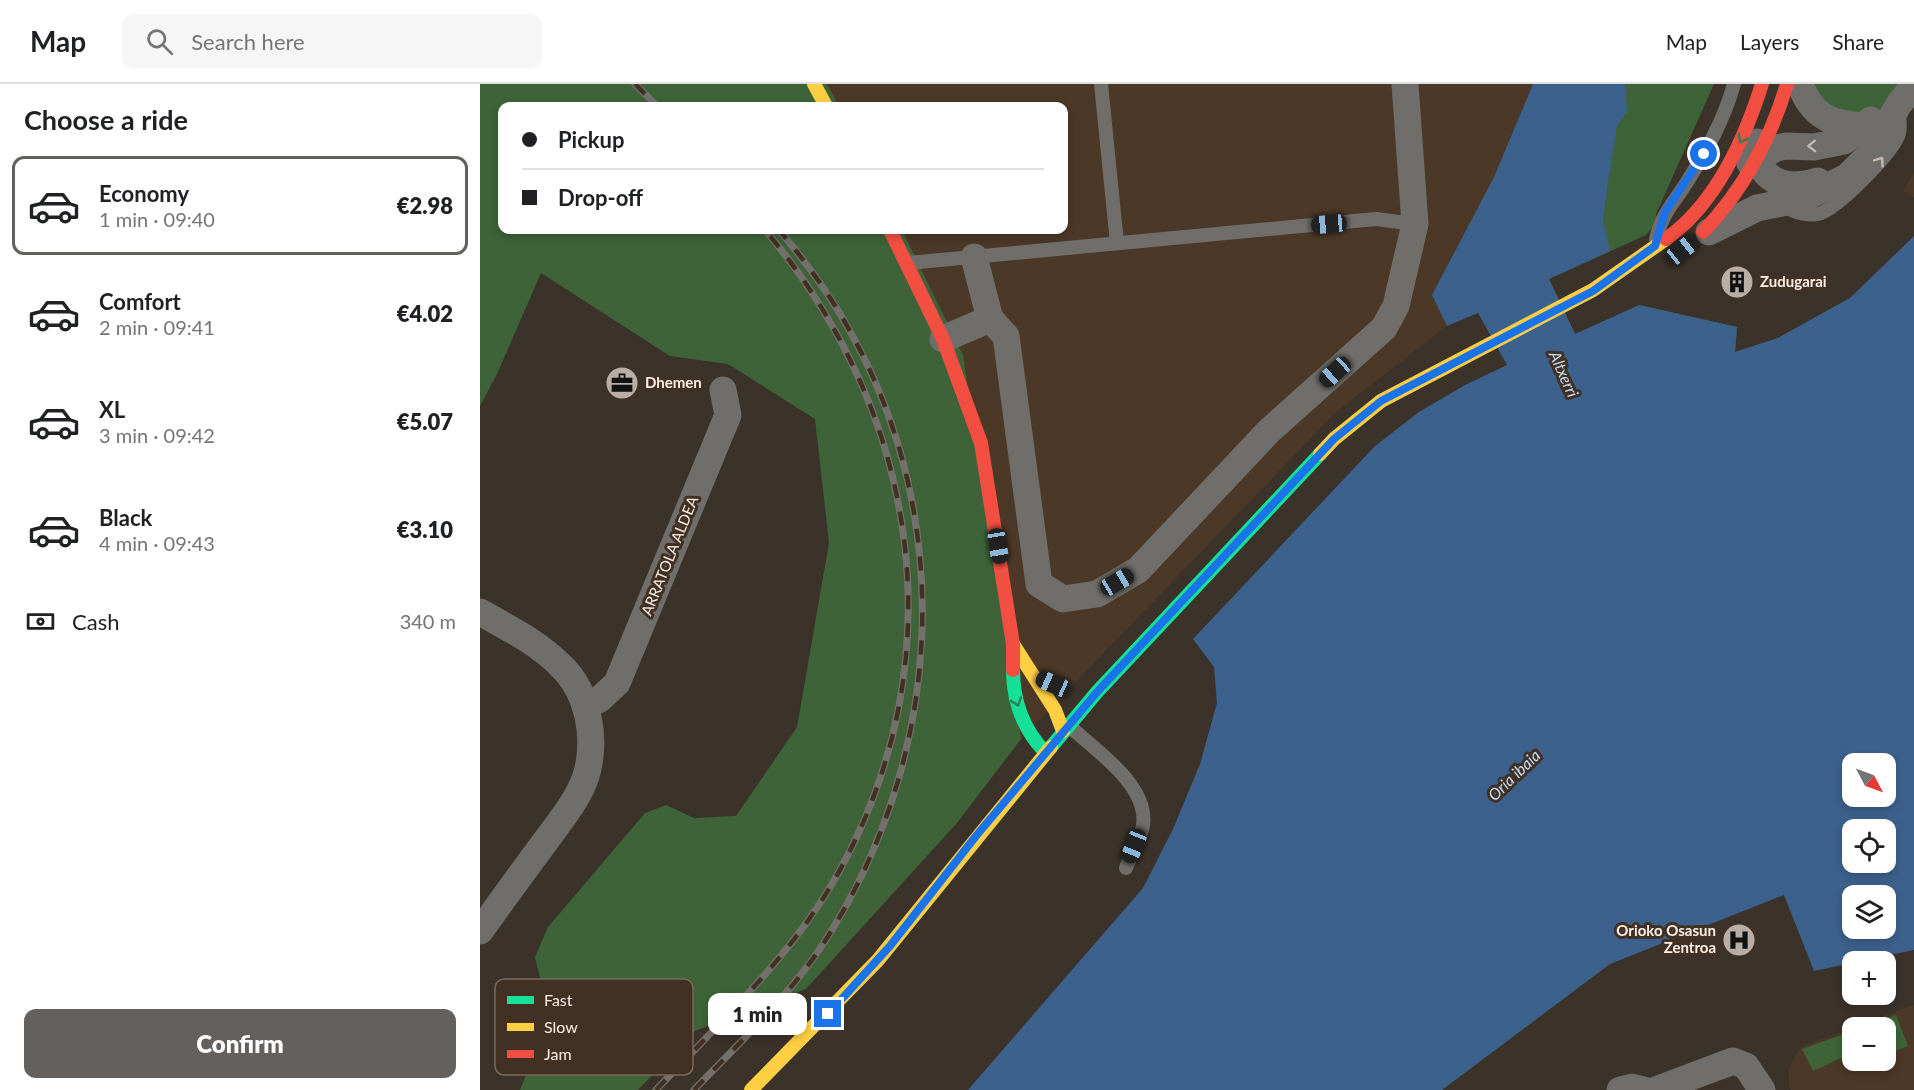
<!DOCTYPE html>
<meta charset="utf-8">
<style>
:root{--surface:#fff;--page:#f6f6f6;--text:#202124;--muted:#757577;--line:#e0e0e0;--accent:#64605e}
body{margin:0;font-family:Lato,sans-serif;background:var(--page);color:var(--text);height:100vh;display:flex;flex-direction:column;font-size:22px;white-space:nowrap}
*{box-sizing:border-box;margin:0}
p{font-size:20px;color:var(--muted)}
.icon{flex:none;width:33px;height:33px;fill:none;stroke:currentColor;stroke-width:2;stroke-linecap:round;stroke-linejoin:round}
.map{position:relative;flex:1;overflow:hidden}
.details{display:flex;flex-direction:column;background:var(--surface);width:480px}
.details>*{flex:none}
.top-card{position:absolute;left:18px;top:18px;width:570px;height:132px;border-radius:12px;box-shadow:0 3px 9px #0003;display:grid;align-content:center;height:132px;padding:0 24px;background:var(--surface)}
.needle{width:39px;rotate:131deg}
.tools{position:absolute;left:1362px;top:669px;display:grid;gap:12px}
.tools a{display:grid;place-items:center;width:54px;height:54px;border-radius:12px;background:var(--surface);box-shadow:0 3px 9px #0003;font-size:30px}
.end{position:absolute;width:27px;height:27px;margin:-14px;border:8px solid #1a73e8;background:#fff;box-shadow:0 0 0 3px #fff}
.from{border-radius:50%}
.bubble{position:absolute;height:42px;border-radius:12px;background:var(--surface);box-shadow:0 3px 9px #0003;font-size:20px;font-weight:800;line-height:42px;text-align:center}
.car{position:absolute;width:18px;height:36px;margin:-18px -9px;border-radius:8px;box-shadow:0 0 4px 2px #0007;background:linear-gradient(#222 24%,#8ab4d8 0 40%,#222 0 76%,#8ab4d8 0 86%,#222 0)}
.top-card b{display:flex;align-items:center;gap:21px;height:57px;font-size:22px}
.top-card b+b{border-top:2px solid var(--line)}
.top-card i{width:15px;height:15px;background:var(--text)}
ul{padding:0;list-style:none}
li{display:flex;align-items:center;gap:18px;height:99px;margin:0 12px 9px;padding:0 12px;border:3px solid transparent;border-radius:12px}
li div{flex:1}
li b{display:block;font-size:22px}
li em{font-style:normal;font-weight:800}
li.on{border-color:var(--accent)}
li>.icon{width:54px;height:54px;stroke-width:1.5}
h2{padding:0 24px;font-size:27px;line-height:72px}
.pay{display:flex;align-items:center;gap:15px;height:66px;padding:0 24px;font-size:22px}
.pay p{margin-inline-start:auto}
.primary-button{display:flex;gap:12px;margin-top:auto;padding:12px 24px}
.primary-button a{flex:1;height:69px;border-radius:12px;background:var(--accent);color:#fff;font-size:24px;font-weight:800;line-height:69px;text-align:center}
header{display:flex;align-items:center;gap:36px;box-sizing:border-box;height:84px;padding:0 30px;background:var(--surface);border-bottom:2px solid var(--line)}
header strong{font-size:28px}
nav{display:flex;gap:33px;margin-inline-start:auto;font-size:21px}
.search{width:420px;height:54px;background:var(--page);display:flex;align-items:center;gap:15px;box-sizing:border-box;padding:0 21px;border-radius:12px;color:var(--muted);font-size:22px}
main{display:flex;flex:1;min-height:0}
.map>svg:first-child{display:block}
.built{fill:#4b3827;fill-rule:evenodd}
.green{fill:#3e6338}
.water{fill:#3d618d;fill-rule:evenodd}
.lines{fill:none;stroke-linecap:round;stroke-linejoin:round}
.lane{stroke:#706e6a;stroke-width:14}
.street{stroke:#706e6a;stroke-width:27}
.fast{stroke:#16e098;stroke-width:14}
.slow{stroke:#ffcf43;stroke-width:14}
.jam{stroke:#f24e42;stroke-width:14}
.rail-casing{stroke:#74706b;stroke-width:7}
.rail{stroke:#423123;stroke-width:4.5;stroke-dasharray:14;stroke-linecap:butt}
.oneway{stroke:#2e8058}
.oneway2{stroke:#c3bcb5}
.route{stroke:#1a73e8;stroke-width:8}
.labels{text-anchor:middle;stroke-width:6;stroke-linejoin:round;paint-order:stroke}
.poi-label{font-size:15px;font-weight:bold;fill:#fbf0e7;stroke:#423123;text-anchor:start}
.street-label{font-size:15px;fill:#fbf0e7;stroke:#423123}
.water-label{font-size:16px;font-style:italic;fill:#c4ddfa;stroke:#423123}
.key{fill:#423123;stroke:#7a6a5e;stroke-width:1.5}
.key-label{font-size:16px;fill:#fbf0e7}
</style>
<header>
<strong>Map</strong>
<div class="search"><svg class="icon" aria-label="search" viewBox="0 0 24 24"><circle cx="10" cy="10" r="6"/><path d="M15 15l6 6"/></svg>Search here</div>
<nav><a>Map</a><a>Layers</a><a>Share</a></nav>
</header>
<main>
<section class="details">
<h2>Choose a ride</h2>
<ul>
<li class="on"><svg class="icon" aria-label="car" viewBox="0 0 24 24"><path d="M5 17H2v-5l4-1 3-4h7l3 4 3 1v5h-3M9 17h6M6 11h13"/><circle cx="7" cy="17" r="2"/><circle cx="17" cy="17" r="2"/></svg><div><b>Economy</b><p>1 min · 09:40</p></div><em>€2.98</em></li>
<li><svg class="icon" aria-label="car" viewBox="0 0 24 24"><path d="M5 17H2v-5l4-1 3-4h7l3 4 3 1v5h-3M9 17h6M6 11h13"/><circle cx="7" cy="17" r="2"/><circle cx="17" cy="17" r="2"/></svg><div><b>Comfort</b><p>2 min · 09:41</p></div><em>€4.02</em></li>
<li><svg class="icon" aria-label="car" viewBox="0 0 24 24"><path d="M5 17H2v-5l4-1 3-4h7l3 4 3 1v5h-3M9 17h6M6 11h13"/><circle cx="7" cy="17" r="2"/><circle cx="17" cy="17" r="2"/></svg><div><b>XL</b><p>3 min · 09:42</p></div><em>€5.07</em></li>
<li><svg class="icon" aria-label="car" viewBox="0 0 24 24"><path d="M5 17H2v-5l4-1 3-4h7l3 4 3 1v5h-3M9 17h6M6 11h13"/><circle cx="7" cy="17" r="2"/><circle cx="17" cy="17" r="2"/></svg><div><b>Black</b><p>4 min · 09:43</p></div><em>€3.10</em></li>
</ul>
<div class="pay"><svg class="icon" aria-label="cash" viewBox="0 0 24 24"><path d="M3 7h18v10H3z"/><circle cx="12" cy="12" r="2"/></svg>Cash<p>340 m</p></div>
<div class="primary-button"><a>Confirm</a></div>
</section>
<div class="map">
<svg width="1434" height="1006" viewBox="0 0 1434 1006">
<rect width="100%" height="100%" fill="#3b322a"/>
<g class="built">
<path d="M 347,0 L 1053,0 L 1014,93 L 954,208 L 967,242 L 855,329 L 541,655 L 422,146 L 584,146 L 584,22 L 359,22 Z"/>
<path d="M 1434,89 L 1434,114 L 1423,107 Z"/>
<path d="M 1434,921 L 1434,1006 L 1311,1006 L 1309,1001 L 1309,984 L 1320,963 ZM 1372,944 L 1406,944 L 1406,976 L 1372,976 Z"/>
</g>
<g class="green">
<path d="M 0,0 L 347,0 L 359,22 L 22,22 L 22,146 L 422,146 L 483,271 L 541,655 L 477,739 L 326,905 L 215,947 L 158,1006 L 40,1006 L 61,953 L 66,918 L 55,873 L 68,843 L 165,729 L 186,721 L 214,734 L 256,732 L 317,643 L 349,459 L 335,335 L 248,280 L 190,272 L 61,189 L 17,290 L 0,322 Z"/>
<path d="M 1135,0 L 1234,0 L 1176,130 L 1176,139 L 1166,151 L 1069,195 L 1095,250 L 1124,240 L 1159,221 L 1257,243 L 1255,268 L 1298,254 L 1370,214 L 1167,367 L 1056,201 Z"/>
<path d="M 1329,0 L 1434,0 L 1434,22 L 1430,28 L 1370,33 L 1357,32 Z"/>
<path d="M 1416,931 L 1428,962 L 1406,970 L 1406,944 L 1382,943 Z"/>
<path d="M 1372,947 L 1372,969 L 1333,987 L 1322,965 Z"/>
</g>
<path class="water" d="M 1053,0 L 1145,0 L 1147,28 L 1137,42 L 1127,104 L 1123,137 L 1130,167 L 1069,195 L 1095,250 L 1159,221 L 1257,243 L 1255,268 L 1298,254 L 1370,214 L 1434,152 L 1434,866 L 1334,887 L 1304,811 L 1130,880 L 962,1006 L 488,1006 L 663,804 L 693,745 L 720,680 L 737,619 L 734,583 L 713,555 L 895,362 L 939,328 L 985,301 L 1027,281 L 998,229 L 967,242 L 952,211 L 1014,93 ZM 1372,680 L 1406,680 L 1406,712 L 1372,712 ZM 1372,746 L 1406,746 L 1406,778 L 1372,778 ZM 1372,812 L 1406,812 L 1406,844 L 1372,844 Z"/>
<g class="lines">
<g class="lane">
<path d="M 621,0 L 637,159"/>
<path d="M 1303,122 C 1315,128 1325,132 1338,130 C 1356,126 1415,67 1419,49 C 1421,43 1419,36 1419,30"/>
<path d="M 1176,155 C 1182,129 1194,119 1207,98 C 1227,66 1244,36 1254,0"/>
<path d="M 428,179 L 896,135 L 935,140"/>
<path d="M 588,641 C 614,665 669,701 663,741 C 661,755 651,770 646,784"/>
</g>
<g class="street">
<path d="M 1320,0 C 1332,33 1351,40 1384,42 L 1391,36"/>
<path d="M 1277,58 C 1275,98 1306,107 1338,97"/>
<path d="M 1270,79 L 1296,64 L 1307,62 L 1334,63 L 1364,57 L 1384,42"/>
<path d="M 1229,148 L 1277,124 L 1322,115 L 1367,93 L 1392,68 L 1419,20 L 1434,2"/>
<path d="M 494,173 L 510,235"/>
<path d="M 463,255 L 510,235 L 526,252 L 559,500 L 583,515 L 617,510 L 658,486 L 789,347 L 904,244 L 916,222 L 935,140 L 925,0"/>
<path d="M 0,528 C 28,544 57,558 80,581 C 109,608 117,655 106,692 C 98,716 80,737 65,758 C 43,787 22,817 0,847"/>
<path d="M 105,622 L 120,615 L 137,599 L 248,331 L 243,306"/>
<path d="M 1140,1006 L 1152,1003 L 1164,1006"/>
<path d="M 1176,1006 L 1253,977 L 1266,982 L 1282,1006"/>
</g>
<g class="fast">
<path d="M 533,586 C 533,618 543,645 565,668"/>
<path d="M 571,663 L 617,608 L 840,370"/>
</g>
<g class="slow">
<path d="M 334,0 L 346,22"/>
<path d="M 840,370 L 854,355 L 901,317 L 1113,206 L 1186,155"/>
<path d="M 533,560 L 575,626 L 583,647"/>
<path d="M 271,1006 L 398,876 L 571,663"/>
</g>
<g class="jam">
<path d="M 410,146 L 463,255 L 501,359 L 533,560 L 533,586"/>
<path d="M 1223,148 C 1264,105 1290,57 1307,0"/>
<path d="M 1186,155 C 1236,120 1264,57 1282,0"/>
</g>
<g class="rail-casing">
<g id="rail">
<path d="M 155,0 L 177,22"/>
<path d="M 176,1006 C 239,939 310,874 356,793 C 477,579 441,330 285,146"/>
<path d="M 214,1006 C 259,959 309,913 345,857 C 462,675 477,440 371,249 C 351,212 326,178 299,146"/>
</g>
</g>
<use href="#rail" class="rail"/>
</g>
<defs><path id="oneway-chevron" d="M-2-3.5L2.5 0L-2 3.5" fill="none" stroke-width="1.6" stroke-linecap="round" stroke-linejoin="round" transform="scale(1.5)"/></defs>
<g class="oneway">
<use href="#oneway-chevron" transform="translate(1262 55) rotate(116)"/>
<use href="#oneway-chevron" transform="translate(537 618) rotate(71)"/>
</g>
<g class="oneway2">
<use href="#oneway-chevron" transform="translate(1332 62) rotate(178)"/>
<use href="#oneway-chevron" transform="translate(1400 77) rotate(-54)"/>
</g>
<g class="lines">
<path class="route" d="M 348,930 L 410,862 L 496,752 L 617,608 L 854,355 L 901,317 L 1113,207 L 1175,162 L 1185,128 L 1224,70"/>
</g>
<defs>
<g id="building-disc" transform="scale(1.725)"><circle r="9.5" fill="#b8aea5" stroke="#423123"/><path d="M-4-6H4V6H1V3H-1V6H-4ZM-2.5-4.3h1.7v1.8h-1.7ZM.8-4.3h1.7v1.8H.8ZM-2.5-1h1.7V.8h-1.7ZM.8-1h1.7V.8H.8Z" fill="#111"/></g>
<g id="office-disc" transform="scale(1.725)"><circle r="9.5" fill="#b8aea5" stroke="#423123"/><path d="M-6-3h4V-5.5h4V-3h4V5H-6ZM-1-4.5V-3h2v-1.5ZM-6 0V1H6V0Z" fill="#111"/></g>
<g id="hospital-disc" transform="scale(1.725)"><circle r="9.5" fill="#b8aea5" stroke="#423123"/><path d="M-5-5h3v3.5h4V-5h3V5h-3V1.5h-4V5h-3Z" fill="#111"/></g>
</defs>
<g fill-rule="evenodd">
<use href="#building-disc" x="1257" y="198"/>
<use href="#office-disc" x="142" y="299"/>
<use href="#hospital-disc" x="1259" y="856"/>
</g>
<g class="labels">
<g class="poi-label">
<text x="1280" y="203">Zudugarai</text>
<text x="165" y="304">Dhemen</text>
<text x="1236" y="852" text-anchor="end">Orioko Osasun<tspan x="1236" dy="17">Zentroa</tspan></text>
</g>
<g class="street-label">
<text transform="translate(190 472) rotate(-68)" y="5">ARRATOLA ALDEA</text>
</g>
<g class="water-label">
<text transform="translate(1084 290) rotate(66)" y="6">Altxerri</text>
<text transform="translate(1034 691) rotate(-44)" y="6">Oria ibaia</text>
</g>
</g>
<rect x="15" y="895" width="198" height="96" rx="9" class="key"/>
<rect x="27" y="912" width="27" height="8" fill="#16e098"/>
<rect x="27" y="939" width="27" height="8" fill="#ffcf43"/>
<rect x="27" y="966" width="27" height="8" fill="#f24e42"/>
<g class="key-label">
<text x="64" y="922">Fast</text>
<text x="64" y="949">Slow</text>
<text x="64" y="976">Jam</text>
</g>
</svg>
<div class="tools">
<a><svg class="needle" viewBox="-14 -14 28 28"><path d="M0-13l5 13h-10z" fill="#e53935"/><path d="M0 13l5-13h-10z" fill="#757577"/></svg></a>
<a><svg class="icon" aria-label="locate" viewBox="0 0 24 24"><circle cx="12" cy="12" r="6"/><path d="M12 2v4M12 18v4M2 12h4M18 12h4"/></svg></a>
<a><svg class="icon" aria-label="layers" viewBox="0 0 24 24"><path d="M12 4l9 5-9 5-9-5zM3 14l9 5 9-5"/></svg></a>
<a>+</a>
<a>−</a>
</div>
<i class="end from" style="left:1224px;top:70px"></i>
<i class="end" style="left:348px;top:930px"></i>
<div class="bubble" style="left:228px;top:909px;width:99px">1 min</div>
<i class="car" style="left:849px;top:140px;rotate:265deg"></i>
<i class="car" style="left:1202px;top:166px;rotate:51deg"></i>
<i class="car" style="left:855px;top:288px;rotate:228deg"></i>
<i class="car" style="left:518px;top:462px;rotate:171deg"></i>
<i class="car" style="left:637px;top:498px;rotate:60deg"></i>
<i class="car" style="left:573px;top:600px;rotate:294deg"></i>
<i class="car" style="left:654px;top:762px;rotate:202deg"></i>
<div class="top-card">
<b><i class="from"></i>Pickup</b>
<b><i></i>Drop-off</b>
</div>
</div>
</main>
